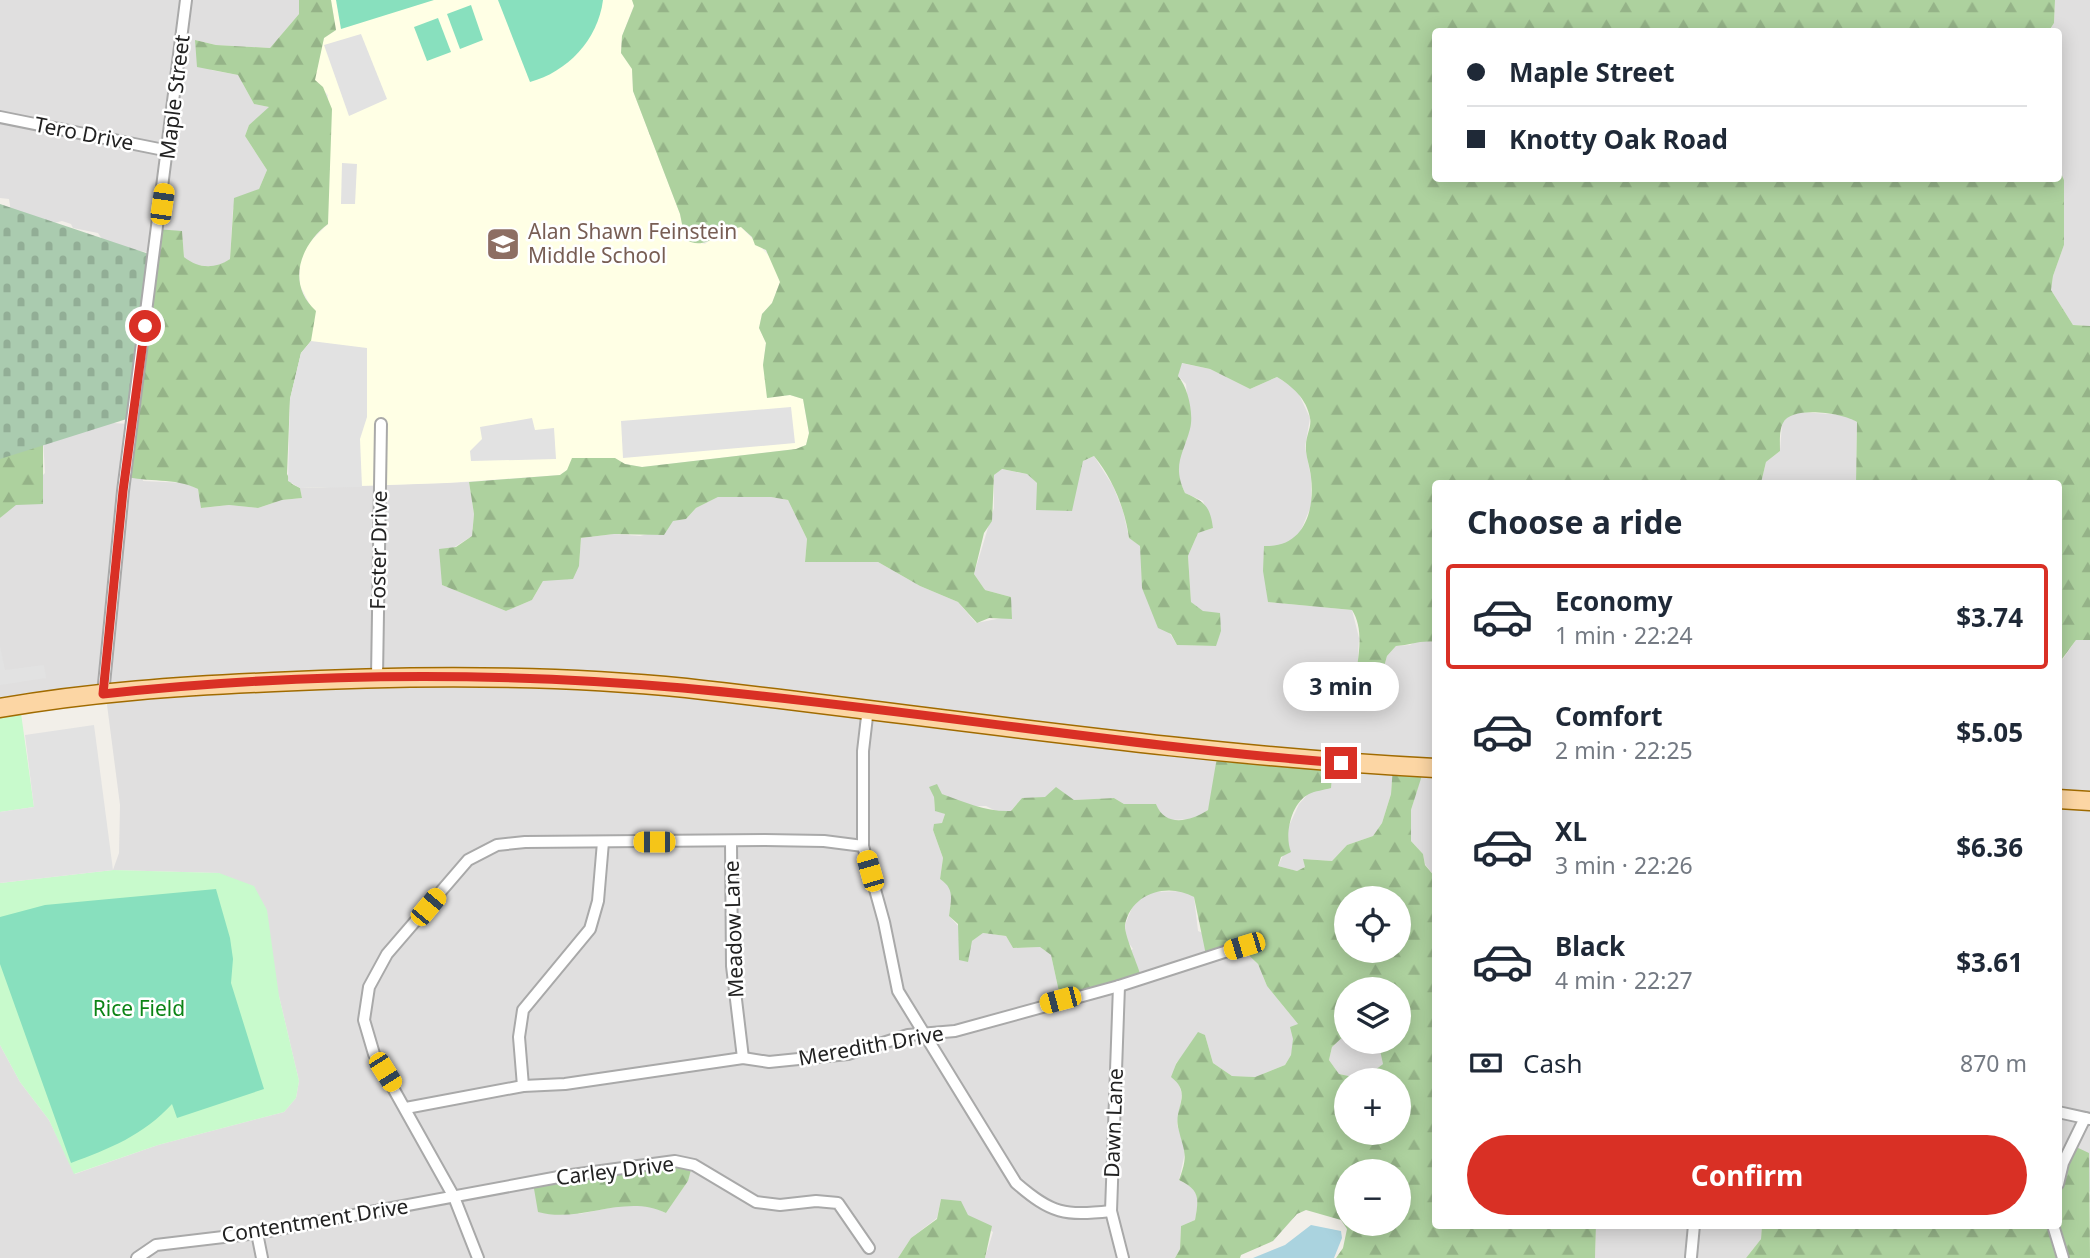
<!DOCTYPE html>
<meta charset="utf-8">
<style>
:root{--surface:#fff;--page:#f2f2f3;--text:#1f2937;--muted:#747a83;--line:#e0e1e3;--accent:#d93025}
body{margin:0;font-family:"Noto Sans",sans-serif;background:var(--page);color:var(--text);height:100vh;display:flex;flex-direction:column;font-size:26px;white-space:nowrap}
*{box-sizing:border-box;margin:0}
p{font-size:23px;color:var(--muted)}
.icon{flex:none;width:38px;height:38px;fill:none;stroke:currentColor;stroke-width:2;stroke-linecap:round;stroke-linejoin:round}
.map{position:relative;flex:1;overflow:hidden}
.sheet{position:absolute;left:1432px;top:480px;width:630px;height:749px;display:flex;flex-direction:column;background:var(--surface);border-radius:7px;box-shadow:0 4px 18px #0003}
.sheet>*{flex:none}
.guide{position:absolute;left:1432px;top:28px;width:630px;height:154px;border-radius:7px;box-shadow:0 4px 18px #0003;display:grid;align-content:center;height:154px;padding:0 35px;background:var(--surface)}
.tools{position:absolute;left:1334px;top:886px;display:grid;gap:14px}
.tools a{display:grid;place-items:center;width:77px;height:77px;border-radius:50%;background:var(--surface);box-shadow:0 4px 18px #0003;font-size:35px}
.end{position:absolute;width:32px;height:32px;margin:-16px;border:9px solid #d93025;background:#fff;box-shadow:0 0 0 4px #fff}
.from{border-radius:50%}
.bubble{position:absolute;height:49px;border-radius:24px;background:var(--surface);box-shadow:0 4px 18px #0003;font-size:23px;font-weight:700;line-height:49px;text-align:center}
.car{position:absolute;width:21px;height:42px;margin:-21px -10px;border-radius:9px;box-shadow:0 0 5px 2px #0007;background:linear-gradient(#f5c518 24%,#345 0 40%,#f5c518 0 76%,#345 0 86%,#f5c518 0)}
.guide b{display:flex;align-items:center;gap:24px;height:66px;font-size:26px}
.guide b+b{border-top:2px solid var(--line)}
.guide i{width:18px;height:18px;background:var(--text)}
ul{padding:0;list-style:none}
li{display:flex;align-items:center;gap:21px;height:105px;margin:0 14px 10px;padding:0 21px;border:4px solid transparent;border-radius:7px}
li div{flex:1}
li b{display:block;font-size:26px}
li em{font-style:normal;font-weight:700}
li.selected{border-color:var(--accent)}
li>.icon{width:63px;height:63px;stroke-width:1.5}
h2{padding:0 35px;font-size:32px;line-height:84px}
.pay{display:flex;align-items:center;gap:18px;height:77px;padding:0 35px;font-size:26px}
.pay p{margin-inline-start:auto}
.primary-button{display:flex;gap:14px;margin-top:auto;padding:14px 35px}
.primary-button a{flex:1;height:80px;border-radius:42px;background:var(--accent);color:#fff;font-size:28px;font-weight:700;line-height:80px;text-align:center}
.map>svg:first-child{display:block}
.residential{fill:#e0dfdf;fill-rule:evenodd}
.education{fill:#ffffe5}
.forest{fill:url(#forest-firs);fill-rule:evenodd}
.cemetery{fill:url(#cemetery-stones)}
.park{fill:#c8facc}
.pitch{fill:#88e0be}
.parking{fill:#e2e2e2}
.water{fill:#aad3df}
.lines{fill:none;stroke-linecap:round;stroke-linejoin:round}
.street-casing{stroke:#a9a9a9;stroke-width:14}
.primary-casing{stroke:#a06b00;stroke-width:21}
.street{stroke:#fff;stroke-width:10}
.primary{stroke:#fcd6a4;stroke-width:18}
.route{stroke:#d93025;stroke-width:9}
.labels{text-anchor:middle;stroke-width:5;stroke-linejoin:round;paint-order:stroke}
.street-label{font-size:21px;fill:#222;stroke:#fff}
.education-label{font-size:21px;fill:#785e54;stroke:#fff;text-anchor:start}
.park-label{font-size:21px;fill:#0c8416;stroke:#fff}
</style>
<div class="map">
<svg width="2090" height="1258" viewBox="0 0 2090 1258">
<defs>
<pattern id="forest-firs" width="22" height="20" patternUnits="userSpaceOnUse" patternTransform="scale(1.75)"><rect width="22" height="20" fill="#add19e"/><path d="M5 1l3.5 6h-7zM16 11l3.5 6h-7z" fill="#95b388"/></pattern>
<pattern id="cemetery-stones" width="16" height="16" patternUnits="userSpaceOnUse" patternTransform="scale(1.75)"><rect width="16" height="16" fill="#aacbaf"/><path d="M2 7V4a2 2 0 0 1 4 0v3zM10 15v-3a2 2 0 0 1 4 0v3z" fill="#92ae96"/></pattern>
</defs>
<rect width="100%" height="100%" fill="#f2efe9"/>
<g class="residential">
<path d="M 0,0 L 299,0 L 299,14 L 270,48 L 216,45 L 195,40 L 211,70 L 238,75 L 254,104 L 270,107 L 249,125 L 245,136 L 267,170 L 259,189 L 233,208 L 230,259 L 218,267 L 193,265 L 184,257 L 182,231 L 152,253 L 106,245 L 98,233 L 73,228 L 71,224 L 62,221 L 50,224 L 11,212 L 9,199 L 0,198 Z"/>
<path d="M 2055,0 L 2090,0 L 2090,326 L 2073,325 L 2051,290 L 2053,276 L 2064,245 L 2064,180 L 2058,166 L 2058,32 L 2049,32 L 2054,23 Z"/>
<path d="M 1181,363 L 1210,369 L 1250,389 L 1277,377 L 1297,390 L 1310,418 L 1305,447 L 1311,477 L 1311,506 L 1299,535 L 1281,547 L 1268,602 L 1352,610 L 1359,638 L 1358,658 L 1368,682 L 1382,674 L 1387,656 L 1396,646 L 1410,645 L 1419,640 L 1435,642 L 1435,877 L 1425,864 L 1423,854 L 1411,841 L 1411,810 L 1423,769 L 1393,767 L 1391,794 L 1382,823 L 1373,836 L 1347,845 L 1332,861 L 1304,859 L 1305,867 L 1297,871 L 1278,866 L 1288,845 L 1288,828 L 1299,804 L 1308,794 L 1211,801 L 1208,810 L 1194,819 L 1170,820 L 1159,813 L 1156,804 L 1124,804 L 1114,798 L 1074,800 L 1022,798 L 1011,811 L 996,811 L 986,806 L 968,806 L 941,794 L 934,797 L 935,810 L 945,814 L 942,823 L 933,830 L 943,858 L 940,879 L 949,885 L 952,892 L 949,916 L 972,941 L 983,933 L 1006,936 L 1013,948 L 1040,947 L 1051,955 L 1061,1001 L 1133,949 L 1126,939 L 1125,925 L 1134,903 L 1151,892 L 1183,891 L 1194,897 L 1198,931 L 1242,949 L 1258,964 L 1267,986 L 1298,1024 L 1291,1055 L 1285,1065 L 1255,1077 L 1232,1076 L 1213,1063 L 1205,1035 L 1176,1063 L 1174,1070 L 1182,1094 L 1177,1125 L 1186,1148 L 1179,1180 L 1194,1188 L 1199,1198 L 1195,1220 L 1181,1226 L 1180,1249 L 1175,1258 L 985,1258 L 993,1232 L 941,1199 L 937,1218 L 911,1238 L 898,1258 L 0,1258 L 0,1045 L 20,1082 L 49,1120 L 75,1174 L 158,1145 L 284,1112 L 296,1098 L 299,1081 L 279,996 L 219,873 L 113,870 L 119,853 L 120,805 L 106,697 L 0,708 L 0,518 L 45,473 L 43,437 L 96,422 L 129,424 L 143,481 L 186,483 L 198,489 L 202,508 L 229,505 L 258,508 L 282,500 L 302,498 L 300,488 L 469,482 L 474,514 L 472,536 L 442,555 L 442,585 L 506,611 L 532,600 L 543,581 L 579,566 L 581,538 L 614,534 L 640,536 L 666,529 L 673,520 L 686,519 L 696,508 L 718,497 L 771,497 L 788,500 L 807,539 L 805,562 L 878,562 L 920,586 L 958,602 L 976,623 L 1007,617 L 1011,597 L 985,590 L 974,574 L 994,508 L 994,475 L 1001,469 L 1027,474 L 1037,483 L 1077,478 L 1083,461 L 1094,456 L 1113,486 L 1123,511 L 1129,538 L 1141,546 L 1142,588 L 1177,645 L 1215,646 L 1221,631 L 1191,602 L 1188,556 L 1198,533 L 1213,528 L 1203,501 L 1185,493 L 1179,480 L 1179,453 L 1190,427 L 1186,384 L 1178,376 ZM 688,1181 L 666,1213 L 651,1206 L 630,1204 L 579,1214 L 535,1188 L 533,1183 Z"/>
<path d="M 1799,412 L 1847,415 L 1857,422 L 1856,483 L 1761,483 L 1766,462 L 1780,451 L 1782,423 L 1789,414 Z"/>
<path d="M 2076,640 L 2090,640 L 2090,1192 L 2058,1182 L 2058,660 L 2063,659 Z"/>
<path d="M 1346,1034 L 1346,1041 L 1381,1043 L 1383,1064 L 1363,1079 L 1339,1074 L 1329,1060 L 1332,1047 Z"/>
<path d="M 1596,1225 L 1762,1225 L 1761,1239 L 1746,1258 L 1595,1258 Z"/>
</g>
<path class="education" d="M 331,0 L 632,0 L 634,5 L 622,36 L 621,53 L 632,68 L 633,91 L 680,214 L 685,239 L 705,244 L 724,230 L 741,227 L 772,259 L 780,282 L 772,303 L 762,314 L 759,328 L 766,343 L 763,365 L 768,398 L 790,395 L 803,399 L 809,434 L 806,445 L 796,449 L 642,467 L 625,464 L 614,458 L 567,470 L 560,475 L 447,483 L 300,488 L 310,305 L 300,285 L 299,265 L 304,248 L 328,224 L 328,95 L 314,80 L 324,38 L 336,30 Z"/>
<g class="forest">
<path d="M 299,0 L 331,0 L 336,30 L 324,38 L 315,80 L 323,87 L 332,109 L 328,224 C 300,245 286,284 316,311 L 311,341 L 301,353 L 290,399 L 287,474 L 292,484 L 300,488 L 302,498 L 282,500 L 258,508 L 229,505 L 201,508 L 198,489 C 174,477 149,483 123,476 L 156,229 L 182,231 L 184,257 C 199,269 215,269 230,259 L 234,198 L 259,189 L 267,170 L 245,136 L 249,125 L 269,107 L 254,104 L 238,75 L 197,67 L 195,40 L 216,45 L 270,48 L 299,14 Z"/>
<path d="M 632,0 L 2055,0 L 2054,23 L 2049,31 L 1435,32 L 1435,178 L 2058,178 L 2058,166 L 2064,180 L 2064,245 L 2053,276 L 2051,290 L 2073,325 L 2090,326 L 2090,640 L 2076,640 L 2062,659 L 2058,660 L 2058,483 L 1856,483 L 1857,422 C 1844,413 1791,405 1783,423 C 1779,430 1780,443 1780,451 L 1766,462 L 1761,483 L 1435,483 L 1435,642 C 1420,640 1411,645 1396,646 L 1387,656 L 1382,674 L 1368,682 L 1361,692 L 1355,690 C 1355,665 1367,634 1352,610 L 1268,602 L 1263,571 L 1264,546 C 1304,548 1315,511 1311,477 C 1310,466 1305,455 1306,445 C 1306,436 1312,426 1310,418 C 1307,399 1292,386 1277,377 L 1250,389 L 1210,369 L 1182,363 L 1178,376 C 1188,387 1194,414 1190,429 C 1183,455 1172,465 1185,493 C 1205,502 1210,506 1213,528 L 1198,533 L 1188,556 L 1191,602 L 1203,611 L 1220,613 L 1221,631 L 1216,646 L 1177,645 L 1171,634 L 1158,628 L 1142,588 L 1140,546 L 1129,538 C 1125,509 1113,479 1094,456 L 1083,461 L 1072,511 L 1036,510 L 1037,483 L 1027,474 L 1002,469 L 994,475 L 992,521 L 984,533 L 974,574 L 985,590 L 1011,597 L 1012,619 L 989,618 L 977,623 L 958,602 L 920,586 L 878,562 L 805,562 L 807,539 L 788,500 L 771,497 L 718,497 L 696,508 L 686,519 L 673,521 L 664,535 L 614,534 L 581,538 L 579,566 L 573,579 L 543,581 L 532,600 L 506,611 L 442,585 L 439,549 L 456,547 L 472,536 L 474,514 L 469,482 L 560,475 L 567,470 L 572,458 L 615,458 L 625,464 L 642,467 L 796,449 L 806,445 L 809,433 L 803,399 L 790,395 L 767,398 L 763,365 L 766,343 L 759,328 L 762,314 L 772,303 L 780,282 L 766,250 L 755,245 L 752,237 L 741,227 C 718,232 704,252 685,239 L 680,214 L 633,91 L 632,69 L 621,53 L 622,36 L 634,6 Z"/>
<path d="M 0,424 L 43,437 L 43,504 L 16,505 L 0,518 Z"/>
<path d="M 1218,751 L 1333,763 L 1331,788 C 1324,790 1315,791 1309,794 C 1291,803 1284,835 1291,852 L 1281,857 L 1278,866 L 1297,871 L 1305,867 L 1303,859 L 1332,861 L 1347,845 L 1373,836 L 1382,823 L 1391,794 L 1393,766 L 1424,769 L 1411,810 L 1411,841 L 1423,854 L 1425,865 L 1435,877 L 1435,1225 L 1596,1225 L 1595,1258 L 1336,1258 L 1343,1248 L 1347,1229 L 1341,1220 L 1306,1210 L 1297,1214 L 1273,1241 L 1241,1255 L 1240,1258 L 1175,1258 L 1180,1249 L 1181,1226 L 1195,1220 C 1199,1198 1200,1190 1179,1180 C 1189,1153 1184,1153 1178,1127 C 1174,1107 1193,1094 1171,1077 L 1176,1064 L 1198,1032 L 1205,1035 L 1213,1063 L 1232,1076 L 1255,1077 L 1285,1065 L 1291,1055 L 1293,1039 L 1290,1027 L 1298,1024 L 1267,986 L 1258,964 L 1242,949 L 1206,955 L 1194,897 C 1168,882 1131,893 1125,925 C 1124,935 1138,965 1141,977 L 1061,1001 L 1051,955 L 1040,947 L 1013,948 L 1006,936 L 983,933 L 972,941 L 968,962 L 959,960 L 958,924 L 949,916 C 951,899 955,889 940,879 L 943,858 L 933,830 L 934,824 L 942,823 L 945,814 L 935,811 L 934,797 L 929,787 L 937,784 L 942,794 C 965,802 986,812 1011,811 L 1022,798 L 1045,797 L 1056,787 L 1074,800 L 1114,798 L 1124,804 L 1156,804 C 1165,828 1191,821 1208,810 ZM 1346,898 L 1398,898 L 1398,950 L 1346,950 ZM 1346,989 L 1398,989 L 1398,1041 L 1378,1041 L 1383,1064 L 1363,1079 L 1339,1074 L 1329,1060 L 1332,1047 L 1346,1034 ZM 1346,1080 L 1398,1080 L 1398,1132 L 1346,1132 ZM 1346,1171 L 1398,1171 L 1398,1223 L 1346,1223 Z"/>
<path d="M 2074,1146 L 2089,1153 L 2090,1258 L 1746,1258 L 1761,1239 L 1762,1225 L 2058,1225 L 2058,1182 Z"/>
<path d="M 634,1166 L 692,1166 L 688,1181 L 666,1213 C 624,1193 581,1224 538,1212 L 533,1183 Z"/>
<path d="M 941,1199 L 961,1201 L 968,1215 L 992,1226 L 985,1258 L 898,1258 L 911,1238 L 937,1219 Z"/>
</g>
<path class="cemetery" d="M 0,204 L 155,256 L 133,417 L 0,459 Z"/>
<g class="park">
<path d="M 20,706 L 34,807 L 0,812 L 0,709 Z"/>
<path d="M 113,870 L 219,873 L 254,886 L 267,910 L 279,996 L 299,1081 L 296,1098 L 284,1112 L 158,1145 L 74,1174 L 49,1120 L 20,1082 L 0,1045 L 0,883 Z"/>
</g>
<g class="pitch">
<path d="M 336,0 L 434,0 L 341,29 Z"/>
<path d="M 498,0 L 603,0 C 598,40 567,72 530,82 Z"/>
<path d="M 471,5 L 483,40 L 460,49 L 447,14 Z"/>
<path d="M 438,18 L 451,52 L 427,61 L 414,27 Z"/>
<path d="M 216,889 L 230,938 L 233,959 L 231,983 L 264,1089 L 177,1118 L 172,1104 C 144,1135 109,1149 71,1163 L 0,964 L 0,917 L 45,905 Z"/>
</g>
<g class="parking">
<path d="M 361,34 L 387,99 L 349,116 L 324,45 Z"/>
<path d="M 342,163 L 357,164 L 355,204 L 341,204 Z"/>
<path d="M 311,341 L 367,348 L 367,417 L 360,439 L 362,487 L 300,488 L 288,481 L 290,399 L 301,353 Z"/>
<path d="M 791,407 L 795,443 L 623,458 L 621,421 Z"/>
<path d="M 532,418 L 535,430 L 554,428 L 556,459 L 471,461 L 470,451 L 482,439 L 480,427 Z"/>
<path d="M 0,646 L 5,670 L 44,665 L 46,678 L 0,685 Z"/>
<path d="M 94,725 L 113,870 L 0,883 L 0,812 L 34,807 L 25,735 Z"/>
</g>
<path class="water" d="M 1311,1225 L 1341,1231 L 1342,1238 L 1334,1258 L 1253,1258 L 1285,1245 Z"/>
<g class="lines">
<g class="street-casing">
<g id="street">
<path d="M 0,117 L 169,151"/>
<path d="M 377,677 L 381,424"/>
<path d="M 103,694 L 123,491 L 186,0"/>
<path d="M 868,708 L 863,751 L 863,846 L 884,922 L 898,991 L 1016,1183 C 1052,1214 1064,1216 1111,1211"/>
<path d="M 731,842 L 732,966 L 743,1058"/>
<path d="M 1119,986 L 1111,1211 L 1123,1258"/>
<path d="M 523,1086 L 519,1037 L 523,1010 L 590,929 L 598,901 L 603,842"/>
<path d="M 406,1108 L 523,1086 L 565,1084 L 743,1058 L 769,1062 L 848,1054 L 908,1035 L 955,1031 L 1119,986 L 1243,946"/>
<path d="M 2058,1112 L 2090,1119"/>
<path d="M 2058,1184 L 2063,1163 L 2085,1118"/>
<path d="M 2053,1225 L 2063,1258"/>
<path d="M 257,1233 L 262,1258"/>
<path d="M 1691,1257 L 1694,1225"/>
<path d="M 137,1258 L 156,1245 L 257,1233 L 564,1176 L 675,1161 L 694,1165 L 756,1202 L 780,1205 L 816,1201 L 838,1203 L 869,1248"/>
<path d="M 478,1258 L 454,1197 L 374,1054 L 364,1020 L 369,987 L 387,954 L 468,860 L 497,845 L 525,842 L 765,840 L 824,841 L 863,846"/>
</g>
</g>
<g class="primary-casing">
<g id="primary">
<path d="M 0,708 C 91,692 182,686 274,682 C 410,675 550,674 686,688 C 935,716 1185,755 1435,768"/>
<path d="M 2058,799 L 2090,801"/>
</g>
</g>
<use href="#street" class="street"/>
<use href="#primary" class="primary"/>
</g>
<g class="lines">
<path class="route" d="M 145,326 L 123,491 L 103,694 C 295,673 491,671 683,688 C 903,708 1121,746 1341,763"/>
</g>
<defs>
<g id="school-square" transform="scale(1.75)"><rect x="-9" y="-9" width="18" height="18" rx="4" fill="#8d6e63" stroke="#fff"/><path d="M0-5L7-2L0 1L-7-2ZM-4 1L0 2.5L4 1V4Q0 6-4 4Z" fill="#fff"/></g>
</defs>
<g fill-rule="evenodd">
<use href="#school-square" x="503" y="244"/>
</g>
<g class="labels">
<g class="street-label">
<text transform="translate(175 97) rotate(-83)" y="7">Maple Street</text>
<text transform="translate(84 134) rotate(11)" y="7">Tero Drive</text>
<text transform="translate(379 550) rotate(-89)" y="7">Foster Drive</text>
<text transform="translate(734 929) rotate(-92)" y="7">Meadow Lane</text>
<text transform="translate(871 1046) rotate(-10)" y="7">Meredith Drive</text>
<text transform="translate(1114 1123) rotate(-88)" y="7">Dawn Lane</text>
<text transform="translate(615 1171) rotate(-7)" y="7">Carley Drive</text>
<text transform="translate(315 1221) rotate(-9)" y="7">Contentment Drive</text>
</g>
<g class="education-label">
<text x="528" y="239">Alan Shawn Feinstein<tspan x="528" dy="24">Middle School</tspan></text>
</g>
<g class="park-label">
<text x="139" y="1016">Rice Field</text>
</g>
</g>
</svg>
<div class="tools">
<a><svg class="icon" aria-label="locate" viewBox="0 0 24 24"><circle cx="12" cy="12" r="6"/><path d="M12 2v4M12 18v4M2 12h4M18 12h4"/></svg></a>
<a><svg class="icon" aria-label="layers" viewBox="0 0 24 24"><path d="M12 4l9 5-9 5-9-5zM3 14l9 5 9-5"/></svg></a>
<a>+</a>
<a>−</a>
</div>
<i class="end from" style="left:145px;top:326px"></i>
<i class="end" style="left:1341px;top:763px"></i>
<div class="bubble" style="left:1283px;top:662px;width:116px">3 min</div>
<i class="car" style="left:162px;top:204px;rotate:8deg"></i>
<i class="car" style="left:654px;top:842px;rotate:270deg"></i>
<i class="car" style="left:870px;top:871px;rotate:344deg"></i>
<i class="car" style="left:428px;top:907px;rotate:40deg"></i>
<i class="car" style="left:1244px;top:946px;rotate:253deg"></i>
<i class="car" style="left:1060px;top:1000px;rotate:255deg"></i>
<i class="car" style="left:385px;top:1072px;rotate:148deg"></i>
<div class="guide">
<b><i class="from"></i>Maple Street</b>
<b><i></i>Knotty Oak Road</b>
</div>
<section class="sheet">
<h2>Choose a ride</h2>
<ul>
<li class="selected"><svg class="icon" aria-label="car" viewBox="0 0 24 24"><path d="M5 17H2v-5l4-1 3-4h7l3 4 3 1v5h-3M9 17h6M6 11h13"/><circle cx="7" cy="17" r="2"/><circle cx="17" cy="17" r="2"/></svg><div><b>Economy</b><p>1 min · 22:24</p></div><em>$3.74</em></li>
<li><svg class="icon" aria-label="car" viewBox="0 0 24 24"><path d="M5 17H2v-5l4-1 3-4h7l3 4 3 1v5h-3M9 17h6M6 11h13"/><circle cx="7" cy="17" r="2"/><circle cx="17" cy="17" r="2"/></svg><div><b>Comfort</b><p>2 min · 22:25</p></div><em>$5.05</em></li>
<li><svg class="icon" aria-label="car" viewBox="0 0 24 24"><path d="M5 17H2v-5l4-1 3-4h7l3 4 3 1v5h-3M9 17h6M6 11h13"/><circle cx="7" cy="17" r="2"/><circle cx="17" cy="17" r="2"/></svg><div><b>XL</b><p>3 min · 22:26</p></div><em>$6.36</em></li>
<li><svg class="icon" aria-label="car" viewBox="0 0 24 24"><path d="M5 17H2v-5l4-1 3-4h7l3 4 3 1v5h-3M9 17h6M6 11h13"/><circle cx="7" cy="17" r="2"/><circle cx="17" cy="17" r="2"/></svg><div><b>Black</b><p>4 min · 22:27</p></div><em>$3.61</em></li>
</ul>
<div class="pay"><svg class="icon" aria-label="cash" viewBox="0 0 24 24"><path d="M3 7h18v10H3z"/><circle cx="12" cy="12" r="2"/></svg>Cash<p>870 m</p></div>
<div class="primary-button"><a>Confirm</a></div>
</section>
</div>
